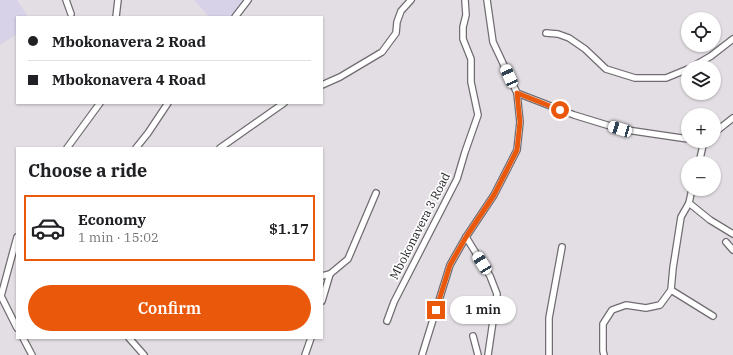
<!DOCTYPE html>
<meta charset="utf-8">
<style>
:root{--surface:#fff;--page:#f6f6f6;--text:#202124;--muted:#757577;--line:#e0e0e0;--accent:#ea580c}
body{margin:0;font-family:"IBM Plex Serif",serif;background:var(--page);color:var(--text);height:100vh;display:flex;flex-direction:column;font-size:15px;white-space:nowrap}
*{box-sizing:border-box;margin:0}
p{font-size:13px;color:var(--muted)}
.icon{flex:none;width:22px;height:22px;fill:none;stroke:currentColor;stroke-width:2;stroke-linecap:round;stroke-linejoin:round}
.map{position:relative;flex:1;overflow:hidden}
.panel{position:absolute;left:16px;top:147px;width:307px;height:192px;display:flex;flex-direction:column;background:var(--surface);border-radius:0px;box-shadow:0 1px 3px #0004}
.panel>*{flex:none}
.hud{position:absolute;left:16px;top:16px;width:307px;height:88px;border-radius:0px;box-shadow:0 1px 3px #0004;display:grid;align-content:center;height:88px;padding:0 12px;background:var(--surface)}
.buttons{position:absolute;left:681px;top:12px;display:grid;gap:8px}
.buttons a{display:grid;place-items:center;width:40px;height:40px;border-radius:50%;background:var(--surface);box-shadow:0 1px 3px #0004;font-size:20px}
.end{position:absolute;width:18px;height:18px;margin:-9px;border:5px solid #ea580c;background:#fff;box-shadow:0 0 0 2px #fff}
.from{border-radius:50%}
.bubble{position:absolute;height:28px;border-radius:14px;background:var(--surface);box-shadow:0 1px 3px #0004;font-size:13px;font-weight:600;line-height:28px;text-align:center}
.car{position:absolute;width:12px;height:24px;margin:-12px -6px;border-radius:5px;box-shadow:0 0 3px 1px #0007;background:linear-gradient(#fff 24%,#345 0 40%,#fff 0 76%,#345 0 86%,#fff 0)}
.hud b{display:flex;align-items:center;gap:14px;height:38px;font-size:15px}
.hud b+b{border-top:1px solid var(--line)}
.hud i{width:10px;height:10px;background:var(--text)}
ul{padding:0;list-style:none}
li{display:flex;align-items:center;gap:12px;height:66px;margin:0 8px 6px;padding:0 4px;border:2px solid transparent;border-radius:0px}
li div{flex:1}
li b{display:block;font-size:15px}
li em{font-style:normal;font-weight:600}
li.selected{border-color:var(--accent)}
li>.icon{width:36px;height:36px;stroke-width:1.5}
h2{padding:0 12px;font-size:18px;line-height:48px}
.action{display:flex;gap:8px;margin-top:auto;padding:8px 12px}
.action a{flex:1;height:46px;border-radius:24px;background:var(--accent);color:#fff;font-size:16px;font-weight:600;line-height:46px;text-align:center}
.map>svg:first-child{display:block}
.commercial{fill:#d8d2e8}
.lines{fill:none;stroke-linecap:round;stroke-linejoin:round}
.minor-casing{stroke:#706c71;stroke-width:8}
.minor{stroke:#fff;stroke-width:5.5}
.route{stroke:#ea580c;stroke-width:5}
.labels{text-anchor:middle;stroke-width:3.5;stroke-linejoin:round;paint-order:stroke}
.street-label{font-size:12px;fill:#222023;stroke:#fff}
</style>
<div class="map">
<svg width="733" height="355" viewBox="0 0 733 355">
<rect width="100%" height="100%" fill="#e3dee3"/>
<g class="commercial">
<path d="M 0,0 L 17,0 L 28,17 L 17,17 L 17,34 L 0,45 Z"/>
<path d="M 194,0 L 246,0 L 229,17 L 209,17 Z"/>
</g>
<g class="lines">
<g class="minor-casing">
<g id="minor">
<path d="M 66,0 L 71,14"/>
<path d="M 116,17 L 118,0"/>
<path d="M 235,17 L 248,0"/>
<path d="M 546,33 L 558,34 L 569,38 L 585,49 L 606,69 L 635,78 L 666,78 L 688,69"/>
<path d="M 692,67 L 711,56 L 733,39"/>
<path d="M 322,85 L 340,77 L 382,52 L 396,33 L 397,22 L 401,11 L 411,0"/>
<path d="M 517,93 L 574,115 L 620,129 L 688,139"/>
<path d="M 714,133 L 733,118"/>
<path d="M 67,148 L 100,103"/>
<path d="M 136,148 L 148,133 L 168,103"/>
<path d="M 220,148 L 284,103"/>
<path d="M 699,163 L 704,141"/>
<path d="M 692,189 L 689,203 L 681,217 L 673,268 L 671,290 L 713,316"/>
<path d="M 689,203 L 710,220 L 733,234"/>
<path d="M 17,237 L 1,296 L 17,328"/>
<path d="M 466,237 L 490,276 L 497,294 L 488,355"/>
<path d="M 726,242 L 733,250"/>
<path d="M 322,276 L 330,274"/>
<path d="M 322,301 L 330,274 L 348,259 L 376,193"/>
<path d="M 387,321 L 394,302 L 457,179 L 465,152 L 478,115 L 471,82 L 471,59 L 463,39 L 463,27 L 466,15 L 465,0"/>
<path d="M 473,336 L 478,355"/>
<path d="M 23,338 L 32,355"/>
<path d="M 129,338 L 144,355"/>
<path d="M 305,355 L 311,338"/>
<path d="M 422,355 L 450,265 L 466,237 L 494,195 L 517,150 L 520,122 L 517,93 L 493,42 L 487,0"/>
<path d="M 549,355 L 549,318 L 562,247"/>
<path d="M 604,355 L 603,351 L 603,324 L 612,310 L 626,305 L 646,308 L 660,305 L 671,290"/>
</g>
</g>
<use href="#minor" class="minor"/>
</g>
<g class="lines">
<path class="route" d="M 436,310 L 450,265 L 466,237 L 494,195 L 517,150 L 520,122 L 517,93 L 560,110"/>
</g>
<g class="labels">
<g class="street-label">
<text transform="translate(420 226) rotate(-63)" y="4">Mbokonavera 3 Road</text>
</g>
</g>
</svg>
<div class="buttons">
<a><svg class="icon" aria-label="locate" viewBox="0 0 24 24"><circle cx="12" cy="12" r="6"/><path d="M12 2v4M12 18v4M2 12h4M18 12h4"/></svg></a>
<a><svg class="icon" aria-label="layers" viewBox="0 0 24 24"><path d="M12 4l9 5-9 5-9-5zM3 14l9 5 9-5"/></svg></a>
<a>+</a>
<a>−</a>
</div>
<i class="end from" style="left:560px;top:110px"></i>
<i class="end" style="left:436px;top:310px"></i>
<div class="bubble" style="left:450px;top:296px;width:66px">1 min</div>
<i class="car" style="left:509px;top:76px;rotate:336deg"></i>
<i class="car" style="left:620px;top:129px;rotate:287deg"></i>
<i class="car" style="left:482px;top:263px;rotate:328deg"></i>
<div class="hud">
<b><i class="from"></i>Mbokonavera 2 Road</b>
<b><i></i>Mbokonavera 4 Road</b>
</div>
<section class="panel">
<h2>Choose a ride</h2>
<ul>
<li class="selected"><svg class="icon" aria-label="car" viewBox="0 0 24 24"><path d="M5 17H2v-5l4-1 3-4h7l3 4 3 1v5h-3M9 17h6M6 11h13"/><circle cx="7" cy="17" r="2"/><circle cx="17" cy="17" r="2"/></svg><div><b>Economy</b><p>1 min · 15:02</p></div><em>$1.17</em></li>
</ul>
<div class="action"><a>Confirm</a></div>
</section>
</div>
